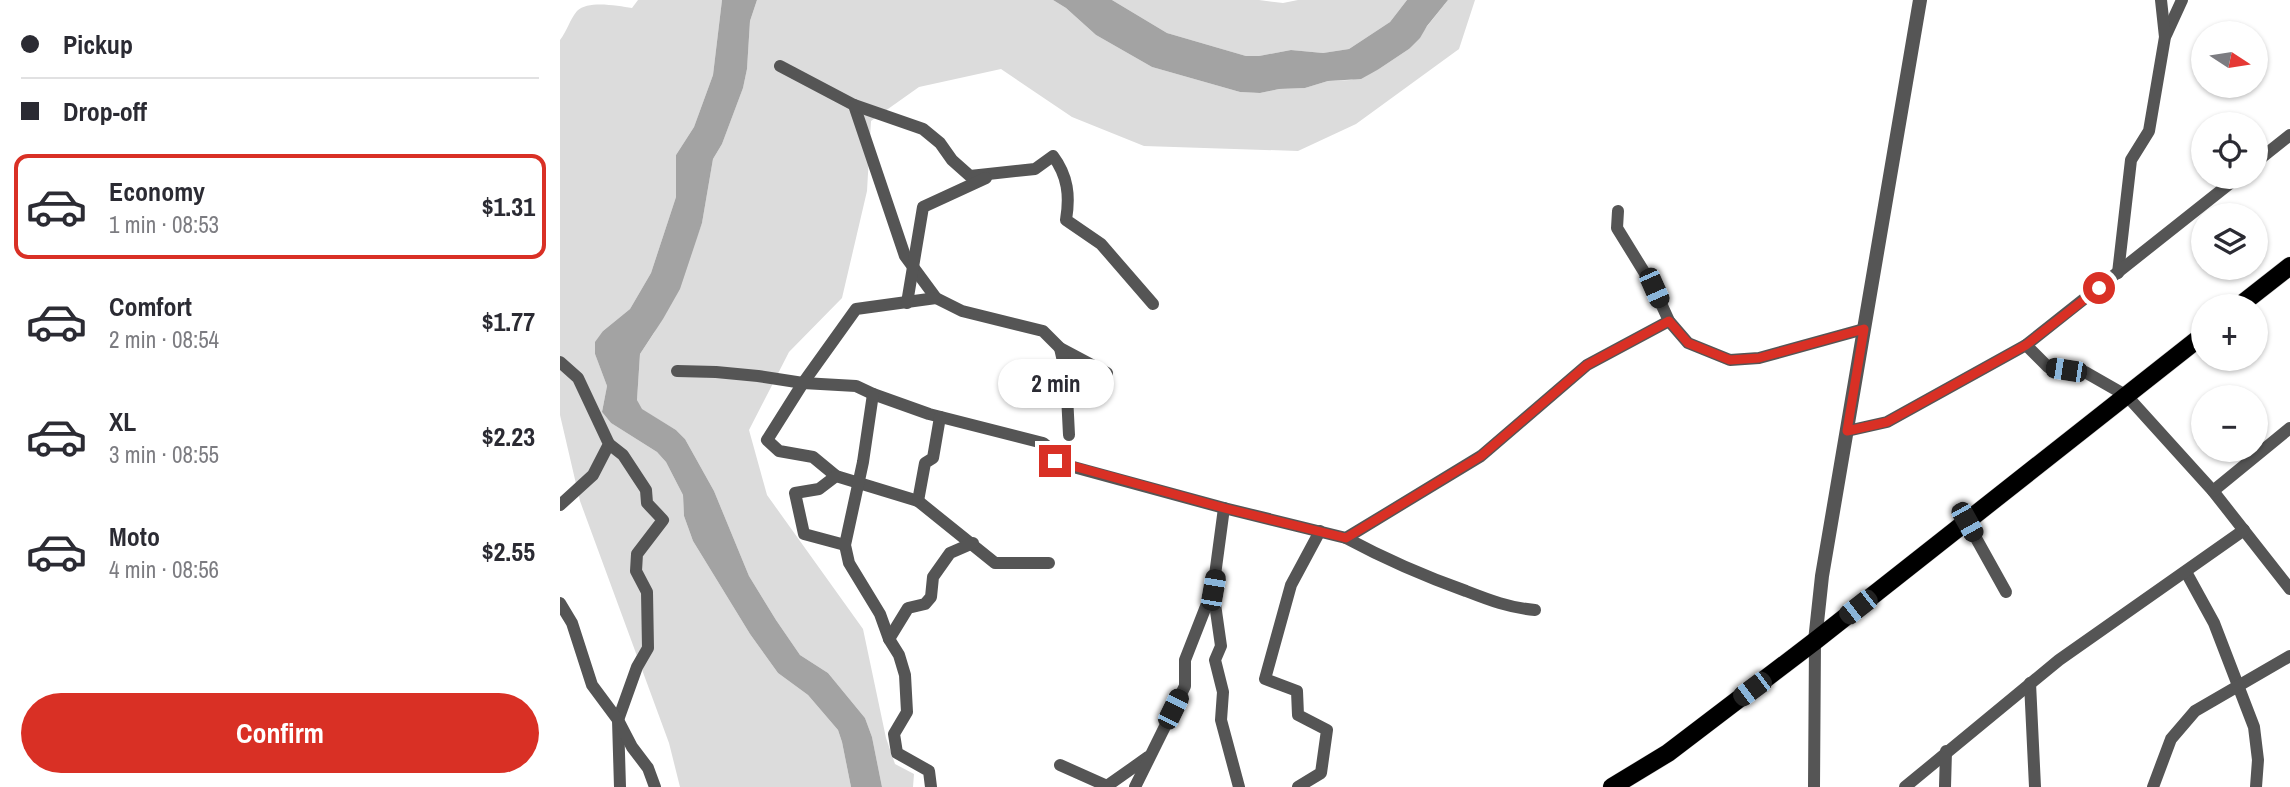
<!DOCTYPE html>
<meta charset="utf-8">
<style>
:root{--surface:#fff;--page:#f2f2f3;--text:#2b2b33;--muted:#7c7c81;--line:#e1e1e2;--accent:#d93025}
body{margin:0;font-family:"Archivo Narrow",sans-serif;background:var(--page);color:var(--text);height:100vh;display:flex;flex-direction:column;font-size:26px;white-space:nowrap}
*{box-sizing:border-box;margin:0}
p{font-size:23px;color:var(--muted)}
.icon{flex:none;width:38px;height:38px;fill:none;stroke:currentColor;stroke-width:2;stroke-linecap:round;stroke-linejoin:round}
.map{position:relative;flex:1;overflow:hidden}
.sheet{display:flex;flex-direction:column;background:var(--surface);width:560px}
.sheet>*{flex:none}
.banner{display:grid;align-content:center;height:154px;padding:0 21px;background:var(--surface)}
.needle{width:46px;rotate:102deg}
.buttons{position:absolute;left:1631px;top:21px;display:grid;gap:14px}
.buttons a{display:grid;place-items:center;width:77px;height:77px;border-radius:50%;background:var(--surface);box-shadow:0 2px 5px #0004;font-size:35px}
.end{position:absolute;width:32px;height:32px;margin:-16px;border:9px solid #d93025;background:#fff;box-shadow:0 0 0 4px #fff}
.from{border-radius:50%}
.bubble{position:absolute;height:49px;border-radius:24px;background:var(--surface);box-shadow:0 2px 5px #0004;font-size:23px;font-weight:800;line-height:49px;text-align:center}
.car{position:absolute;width:21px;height:42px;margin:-21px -10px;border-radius:9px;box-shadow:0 0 5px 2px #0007;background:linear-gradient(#222 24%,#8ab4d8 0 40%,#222 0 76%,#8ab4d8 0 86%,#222 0)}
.banner b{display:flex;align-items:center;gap:24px;height:66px;font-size:26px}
.banner b+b{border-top:2px solid var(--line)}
.banner i{width:18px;height:18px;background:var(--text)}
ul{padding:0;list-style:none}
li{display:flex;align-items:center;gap:21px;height:105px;margin:0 14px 10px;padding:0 7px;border:4px solid transparent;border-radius:14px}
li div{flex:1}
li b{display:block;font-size:26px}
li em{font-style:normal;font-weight:800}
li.active{border-color:var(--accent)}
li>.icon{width:63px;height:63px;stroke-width:1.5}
.action{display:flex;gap:14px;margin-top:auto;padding:14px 21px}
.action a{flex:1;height:80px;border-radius:42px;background:var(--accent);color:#fff;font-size:28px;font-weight:800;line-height:80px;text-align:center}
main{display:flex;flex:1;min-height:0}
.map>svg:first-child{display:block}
.green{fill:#dcdcdc}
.water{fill:#a3a3a3}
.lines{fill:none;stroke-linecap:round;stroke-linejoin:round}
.primary-casing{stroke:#dbdbdb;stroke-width:19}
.minor{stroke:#555;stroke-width:12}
.tertiary{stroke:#555;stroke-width:14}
.primary{stroke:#000;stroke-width:18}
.route{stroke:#d93025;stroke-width:9}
</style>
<main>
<section class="sheet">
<div class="banner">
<b><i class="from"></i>Pickup</b>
<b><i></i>Drop-off</b>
</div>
<ul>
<li class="active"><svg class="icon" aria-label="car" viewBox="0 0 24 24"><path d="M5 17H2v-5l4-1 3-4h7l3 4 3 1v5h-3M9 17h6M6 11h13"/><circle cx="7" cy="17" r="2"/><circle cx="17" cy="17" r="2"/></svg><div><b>Economy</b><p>1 min · 08:53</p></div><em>$1.31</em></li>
<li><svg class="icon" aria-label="car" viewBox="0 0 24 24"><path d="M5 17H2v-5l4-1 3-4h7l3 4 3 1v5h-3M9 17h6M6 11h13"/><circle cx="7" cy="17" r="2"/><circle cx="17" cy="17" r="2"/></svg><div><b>Comfort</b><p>2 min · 08:54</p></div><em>$1.77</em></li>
<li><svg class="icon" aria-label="car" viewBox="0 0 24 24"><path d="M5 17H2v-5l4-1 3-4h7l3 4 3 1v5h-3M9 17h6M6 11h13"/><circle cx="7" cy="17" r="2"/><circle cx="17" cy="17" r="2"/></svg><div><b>XL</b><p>3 min · 08:55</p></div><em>$2.23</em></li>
<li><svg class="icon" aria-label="car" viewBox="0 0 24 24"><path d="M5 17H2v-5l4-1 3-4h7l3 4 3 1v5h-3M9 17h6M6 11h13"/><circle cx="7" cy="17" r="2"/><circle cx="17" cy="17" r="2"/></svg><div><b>Moto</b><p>4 min · 08:56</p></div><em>$2.55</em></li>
</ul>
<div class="action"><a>Confirm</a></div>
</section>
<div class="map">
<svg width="1730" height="787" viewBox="0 0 1730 787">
<rect width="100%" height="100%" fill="#fff"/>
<g class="green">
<path d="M 78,0 L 162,0 L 153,75 L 134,127 L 116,155 L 116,197 L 91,273 L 70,309 L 43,331 L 35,354 L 47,386 L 42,412 L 51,423 L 97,452 L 106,462 L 123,495 L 124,516 L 133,541 L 190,634 L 218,673 L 248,695 L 278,730 L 282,742 L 291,787 L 120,787 L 109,743 L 20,501 L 0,415 L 0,40 C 7,31 10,19 17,11 C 29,0 57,6 72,8 Z"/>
<path d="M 197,0 L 493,0 L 506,8 L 536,35 L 592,67 L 680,92 L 700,93 L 719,89 L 745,88 L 768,81 L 791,80 L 819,69 L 849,49 L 888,0 L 915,0 L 899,49 L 796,124 L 738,151 L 584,146 L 512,117 L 441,69 L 359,87 L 311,121 L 307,191 L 282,298 L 229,352 L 189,430 L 207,495 L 303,629 L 326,738 L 335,764 L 354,774 L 353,787 L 322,787 L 312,737 L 305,718 L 268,673 L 240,655 L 216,620 L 189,576 L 154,491 L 125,439 L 116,430 L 81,409 L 77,400 L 80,354 L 94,333 L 132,250 L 142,223 L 153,159 L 162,144 L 183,88 L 187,69 L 190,21 Z"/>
<path d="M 552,0 L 699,0 L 723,3 L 738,0 L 847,0 L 830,22 L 789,49 L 763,53 L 731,50 L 699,56 L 686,56 L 607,33 Z"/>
</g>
<g class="water">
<path d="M 162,0 L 197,0 L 190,21 L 187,69 L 183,88 L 162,144 L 153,159 L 142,223 L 120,289 L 103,319 L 80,354 L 77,400 L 82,409 L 116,430 L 125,439 L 154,491 L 189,576 L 216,620 L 240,655 L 268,673 L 305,718 L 312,737 L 322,787 L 291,787 L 282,742 L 278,730 L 248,695 L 218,673 L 190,634 L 133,541 L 124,516 L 123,495 L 106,462 L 97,452 L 51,423 L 42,412 L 47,386 L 35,354 L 35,342 L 43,331 L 70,309 L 91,273 L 116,197 L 116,155 L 134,127 L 153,75 Z"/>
<path d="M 493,0 L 552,0 L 607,33 L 686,56 L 699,56 L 731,50 L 763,53 L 789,49 L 830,22 L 847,0 L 888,0 L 867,26 L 860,38 L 849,49 L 819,69 L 801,79 L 768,81 L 745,88 L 719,89 L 700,93 L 680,92 L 592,67 L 536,35 L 506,8 Z"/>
</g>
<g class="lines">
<g class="primary-casing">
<g id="primary">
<path d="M 1679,306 L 1730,266"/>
<path d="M 1052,787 L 1108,753 L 1255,641 L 1643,335"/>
</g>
</g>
<g class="minor">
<path d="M 1606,35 L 1622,0"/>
<path d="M 220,66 L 294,105 L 345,256 L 376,298 L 402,311 L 483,331 L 500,348 L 547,373"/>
<path d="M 294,105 L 363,129 L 380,143 L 392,160 L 410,176 L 475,169 L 493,156 C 508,176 510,196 506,220 L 541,244 L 593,304"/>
<path d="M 1696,162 L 1730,135"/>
<path d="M 1058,211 L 1057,228 L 1094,288 L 1109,321 L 1128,343 L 1170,360 L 1199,358 L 1304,329"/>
<path d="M 1558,273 L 1571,160 L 1589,131 L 1605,37 L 1601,0"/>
<path d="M 376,298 L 296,309 L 243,383 L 207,440 L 219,451 L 253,457 L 276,476 L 358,501 L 435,563 L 489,563"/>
<path d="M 347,303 L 363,207 L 426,178"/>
<path d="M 1466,345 L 1488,367 L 1525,372 L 1567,396 L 1653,491 L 1730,589"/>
<path d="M 500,348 L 506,375 L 509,435"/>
<path d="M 0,362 L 18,378 L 49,444 L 33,475 L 0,505"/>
<path d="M 117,371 L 156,372 L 198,376 L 243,383 L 296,386 L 313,394 L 369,414 L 483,443 L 498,455"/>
<path d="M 313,394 L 303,462 L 285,545 L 289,563 L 320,614 L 329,639 L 339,655 L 345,675 L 347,712 L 334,734 L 337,753 L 369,771 L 371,787"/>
<path d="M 1287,431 L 1327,422 L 1466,345 L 1678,177"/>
<path d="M 49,444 L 63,455 L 86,490 L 87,503 L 103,520 L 77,554 L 76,571 L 87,592 L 88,648 L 77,667 L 58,720 L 60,787"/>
<path d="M 495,462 L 664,508 L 786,538 L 921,456 L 1027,365 L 1109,321"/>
<path d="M 276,476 L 259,489 L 235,493 L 244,534 L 285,545"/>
<path d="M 1653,491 L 1730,428"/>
<path d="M 358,501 L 365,463 L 373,458 L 380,417"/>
<path d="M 664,508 L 653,590 L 661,646 L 655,660 L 663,692 L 661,720 L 679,787"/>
<path d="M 1407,522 L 1446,592"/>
<path d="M 786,538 C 825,559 864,576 906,591 C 929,600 950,608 975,610"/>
<path d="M 1626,572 L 1654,623 L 1694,727 L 1698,760 L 1696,787"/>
<path d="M 0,603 L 12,623 L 32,685 L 58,720 L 72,747 L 88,768 L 95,787"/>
<path d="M 329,639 L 348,608 L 365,604 L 371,597 L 373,577 L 390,553 L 413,543"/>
<path d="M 1470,683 L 1475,787"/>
<path d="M 500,765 L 547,786 L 588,757"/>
<path d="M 575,787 L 625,686 L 625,660 L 652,591"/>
<path d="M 738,787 L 761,773 L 767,730 L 738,715 L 737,691 L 705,679 L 731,585 L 760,531"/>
<path d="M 1254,787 L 1255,641"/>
<path d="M 1345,787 L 1499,660 L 1684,530"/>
<path d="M 1385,787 L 1386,751"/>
<path d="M 1593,787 L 1611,739 L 1635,711 L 1730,656"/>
</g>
<path class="tertiary" d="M 1255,641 L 1262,576 L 1360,0"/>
<use href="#primary" class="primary"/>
</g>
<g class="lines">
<path class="route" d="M 495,461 L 664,508 L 786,538 L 921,456 L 1027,365 L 1109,321 L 1128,343 L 1170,360 L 1199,358 L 1304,329 L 1287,431 L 1327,422 L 1466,345 L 1539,288"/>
</g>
</svg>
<div class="buttons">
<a><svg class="needle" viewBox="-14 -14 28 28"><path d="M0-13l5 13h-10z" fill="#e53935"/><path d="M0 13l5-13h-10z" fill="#7c7c81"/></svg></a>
<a><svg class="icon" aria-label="locate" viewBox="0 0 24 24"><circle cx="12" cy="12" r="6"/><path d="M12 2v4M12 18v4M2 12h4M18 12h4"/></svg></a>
<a><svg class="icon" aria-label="layers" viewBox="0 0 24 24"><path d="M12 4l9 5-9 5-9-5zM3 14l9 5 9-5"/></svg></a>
<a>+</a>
<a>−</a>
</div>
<i class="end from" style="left:1539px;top:288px"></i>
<i class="end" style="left:495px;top:461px"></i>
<div class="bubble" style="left:438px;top:359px;width:116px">2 min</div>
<i class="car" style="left:1094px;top:288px;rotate:156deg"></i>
<i class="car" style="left:1506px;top:370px;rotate:279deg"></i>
<i class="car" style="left:1407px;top:522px;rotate:151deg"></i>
<i class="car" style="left:653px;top:590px;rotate:10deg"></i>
<i class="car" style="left:1298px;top:607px;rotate:232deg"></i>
<i class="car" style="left:1192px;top:689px;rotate:233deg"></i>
<i class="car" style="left:613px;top:709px;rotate:26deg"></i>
</div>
</main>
